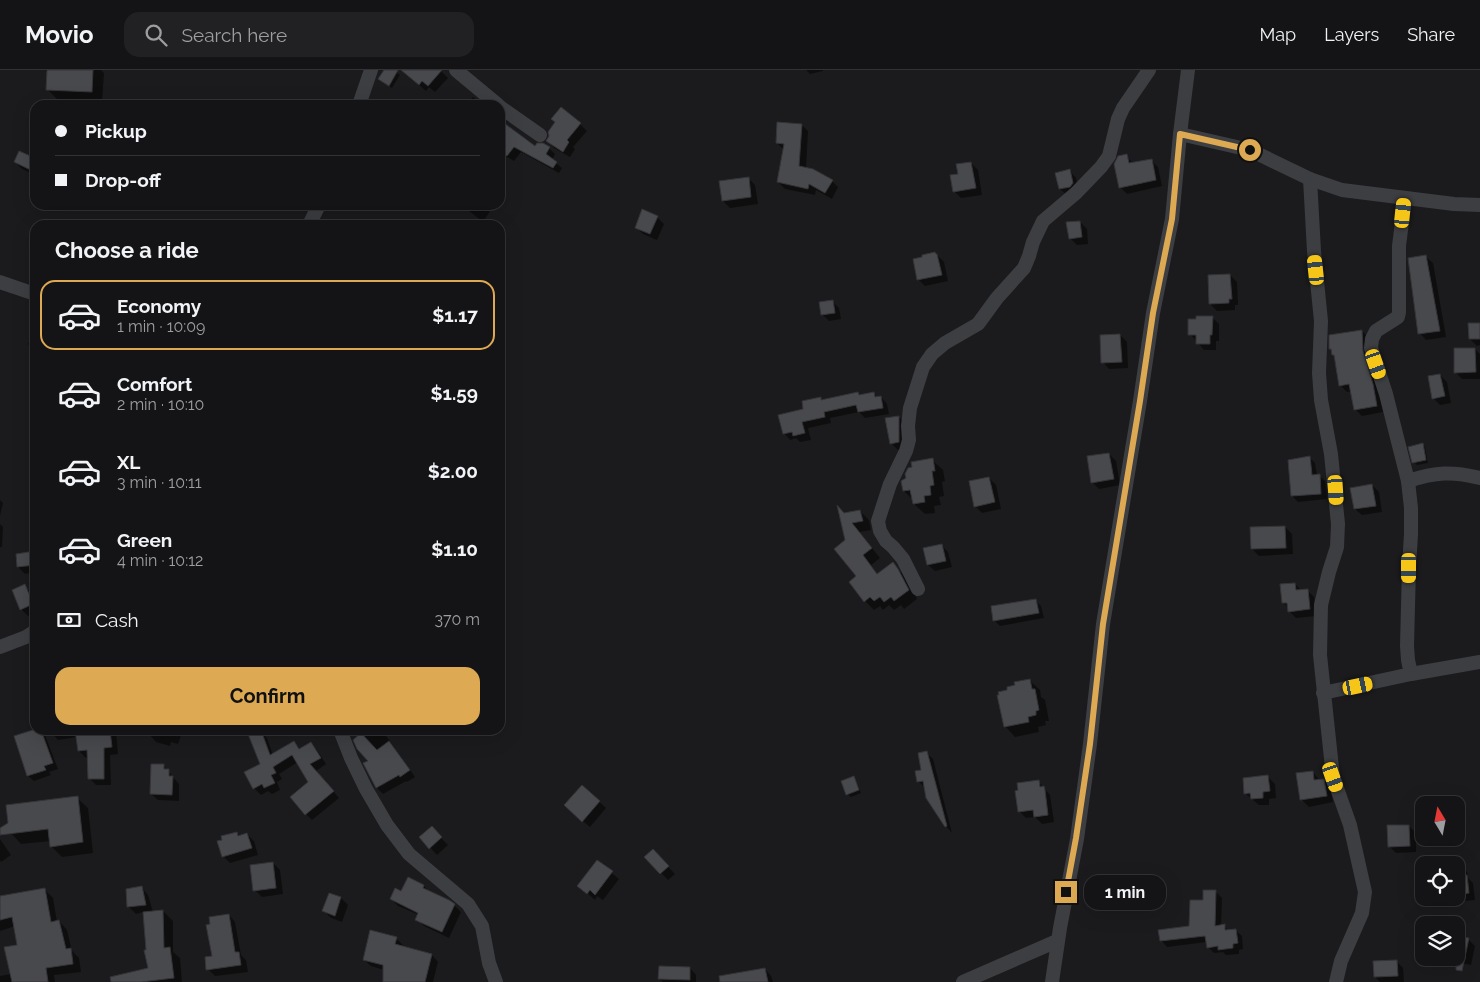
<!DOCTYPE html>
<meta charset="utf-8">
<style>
:root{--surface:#141416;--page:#212123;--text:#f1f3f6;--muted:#9d9ea1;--line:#333335;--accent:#ddaa53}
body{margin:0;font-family:Raleway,sans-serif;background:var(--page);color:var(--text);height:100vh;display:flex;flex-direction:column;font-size:19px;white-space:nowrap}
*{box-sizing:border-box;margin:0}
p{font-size:16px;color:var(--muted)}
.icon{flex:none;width:28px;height:28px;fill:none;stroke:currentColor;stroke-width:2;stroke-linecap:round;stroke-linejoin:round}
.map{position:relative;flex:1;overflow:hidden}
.panel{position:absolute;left:30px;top:150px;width:475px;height:515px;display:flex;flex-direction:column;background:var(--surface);border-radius:15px;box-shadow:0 5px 20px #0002,0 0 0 1px var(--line)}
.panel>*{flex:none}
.banner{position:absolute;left:30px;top:30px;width:475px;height:110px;border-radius:15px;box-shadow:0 5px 20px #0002,0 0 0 1px var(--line);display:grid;align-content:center;height:110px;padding:0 25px;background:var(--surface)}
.needle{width:32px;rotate:350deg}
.controls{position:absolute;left:1415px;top:726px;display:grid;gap:10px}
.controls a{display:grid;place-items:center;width:50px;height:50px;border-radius:10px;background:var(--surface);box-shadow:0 5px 20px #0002,0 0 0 1px var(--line);font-size:25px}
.end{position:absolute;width:22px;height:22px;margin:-11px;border:6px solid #ddaa53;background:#111;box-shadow:0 0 0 2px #111}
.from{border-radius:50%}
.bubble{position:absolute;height:35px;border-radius:15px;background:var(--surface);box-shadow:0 5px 20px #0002,0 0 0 1px var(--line);font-size:16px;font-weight:700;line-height:35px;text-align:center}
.car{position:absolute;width:15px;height:30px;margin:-15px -8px;border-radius:6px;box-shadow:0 0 4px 1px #0007;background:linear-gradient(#f5c518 24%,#345 0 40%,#f5c518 0 76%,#345 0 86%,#f5c518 0)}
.banner b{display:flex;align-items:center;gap:18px;height:48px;font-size:19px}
.banner b+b{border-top:1px solid var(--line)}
.banner i{width:12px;height:12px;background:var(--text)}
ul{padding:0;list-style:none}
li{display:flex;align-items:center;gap:15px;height:70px;margin:0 10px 8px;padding:0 15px;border:2px solid transparent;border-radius:15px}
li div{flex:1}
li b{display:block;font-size:19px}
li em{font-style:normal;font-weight:700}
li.active{border-color:var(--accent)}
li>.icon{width:45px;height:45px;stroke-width:1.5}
h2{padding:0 25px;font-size:22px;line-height:60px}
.pay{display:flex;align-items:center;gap:12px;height:55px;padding:0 25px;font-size:19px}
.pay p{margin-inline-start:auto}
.cta{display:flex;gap:10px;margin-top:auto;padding:10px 25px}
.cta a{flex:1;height:58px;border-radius:15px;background:var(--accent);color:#111;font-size:20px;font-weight:700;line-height:58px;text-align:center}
header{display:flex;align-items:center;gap:30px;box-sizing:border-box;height:70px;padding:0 25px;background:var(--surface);border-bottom:1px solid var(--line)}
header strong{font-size:24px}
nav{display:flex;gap:28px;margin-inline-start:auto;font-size:18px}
.search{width:350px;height:45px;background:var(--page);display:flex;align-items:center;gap:12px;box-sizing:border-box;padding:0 18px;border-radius:15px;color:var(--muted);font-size:19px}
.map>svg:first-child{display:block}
.shadow{fill:#0007}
.building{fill:#48494d;stroke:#353539}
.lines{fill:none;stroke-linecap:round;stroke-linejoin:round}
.street{stroke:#3d3e42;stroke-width:14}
.route{stroke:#ddaa53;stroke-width:6}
</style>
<header>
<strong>Movio</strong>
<div class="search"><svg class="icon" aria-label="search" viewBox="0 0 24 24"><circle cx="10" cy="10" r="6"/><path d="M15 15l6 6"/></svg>Search here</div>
<nav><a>Map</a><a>Layers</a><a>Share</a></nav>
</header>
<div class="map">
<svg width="1480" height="912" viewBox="0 0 1480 912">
<rect width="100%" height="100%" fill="#1b1b1d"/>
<g class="shadow">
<path d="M 45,0 L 101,0 L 104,3 L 102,32 L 58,30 L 47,19 L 48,4 Z"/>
<path d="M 385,0 L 393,0 L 400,5 L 392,18 L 380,9 Z"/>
<path d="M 402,0 L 440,0 L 448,8 L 435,22 L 429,17 L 426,21 Z"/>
<path d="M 806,0 L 823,0 L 823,1 L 810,4 Z"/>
<path d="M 473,27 L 482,35 L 466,35 Z"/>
<path d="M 293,29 L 308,35 L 290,35 Z"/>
<path d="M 379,31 L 386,35 L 376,35 Z"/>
<path d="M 580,54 L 587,61 L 573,77 L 575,79 L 570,87 L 554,78 L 548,71 Z"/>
<path d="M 500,55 L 536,78 L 542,74 L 549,78 L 555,84 L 552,90 L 562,98 L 559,103 L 521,82 L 514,91 L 500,83 Z"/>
<path d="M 802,55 L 808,61 L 806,99 L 832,111 L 838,117 L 832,129 L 816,120 L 815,125 L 785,119 L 778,112 L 783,79 L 777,73 Z"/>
<path d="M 1126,86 L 1133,93 L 1151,90 L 1158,97 L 1162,116 L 1127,124 L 1120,117 Z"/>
<path d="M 35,90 L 35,105 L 22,99 L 15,92 Z"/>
<path d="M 971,93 L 978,100 L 982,125 L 961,128 L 954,121 Z"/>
<path d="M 1070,101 L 1076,108 L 1079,121 L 1067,125 L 1060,119 Z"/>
<path d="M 748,108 L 755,115 L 758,134 L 730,138 L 723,131 Z"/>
<path d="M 471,135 L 494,135 L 483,152 L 468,140 Z"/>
<path d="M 657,147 L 664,154 L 657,170 L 643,164 L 636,157 Z"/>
<path d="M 1080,152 L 1087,159 L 1088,174 L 1077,175 L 1070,168 Z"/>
<path d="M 935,183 L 944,192 L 948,211 L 925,216 L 918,209 Z"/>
<path d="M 1426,187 L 1433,193 L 1446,267 L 1426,270 L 1420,263 Z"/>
<path d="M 1230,205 L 1237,212 L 1238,235 L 1235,235 L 1235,240 L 1217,241 L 1210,234 Z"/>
<path d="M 832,231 L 839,238 L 841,249 L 829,251 L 822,244 Z"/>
<path d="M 1212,247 L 1219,254 L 1219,271 L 1216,271 L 1216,280 L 1204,280 L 1190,264 Z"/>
<path d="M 1480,254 L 1480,275 L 1477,276 L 1470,269 Z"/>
<path d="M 35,260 L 35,281 L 28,274 Z"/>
<path d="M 1362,261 L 1369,268 L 1383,342 L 1362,346 L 1355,339 L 1352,321 L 1347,322 L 1340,315 L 1336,287 L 1330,279 Z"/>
<path d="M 1120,265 L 1127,272 L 1128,298 L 1109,299 L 1103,292 Z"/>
<path d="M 1475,279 L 1480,284 L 1480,309 L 1462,309 L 1456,303 Z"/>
<path d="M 1440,305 L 1447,312 L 1451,333 L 1440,335 L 1433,328 Z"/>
<path d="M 858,324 L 860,326 L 874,324 L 878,328 L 881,327 L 887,334 L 889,344 L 865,348 L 859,342 L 830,348 L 831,353 L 808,358 L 811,370 L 800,372 L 796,368 L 790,370 L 784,363 L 805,340 L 820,328 L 823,331 Z"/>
<path d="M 899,347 L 906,354 L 906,379 L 898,380 L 891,373 Z"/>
<path d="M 1422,374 L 1425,377 L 1428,393 L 1417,395 L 1414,392 Z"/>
<path d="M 1109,384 L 1116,391 L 1120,415 L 1099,419 L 1092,412 Z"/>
<path d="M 1309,387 L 1315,393 L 1317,406 L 1319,405 L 1325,411 L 1327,429 L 1298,432 L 1292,426 Z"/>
<path d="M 932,390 L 943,400 L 945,411 L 942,412 L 944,426 L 939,427 L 941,435 L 934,436 L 935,443 L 925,444 L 914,434 L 913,430 L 904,421 L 907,409 L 913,398 Z"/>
<path d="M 989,408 L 996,415 L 1001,439 L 982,443 L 975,436 Z"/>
<path d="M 1372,415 L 1379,422 L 1382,442 L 1362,445 L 1355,439 Z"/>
<path d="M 0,430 L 3,433 L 0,446 Z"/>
<path d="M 860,441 L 869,450 L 871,460 L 859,462 L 880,488 L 871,495 L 878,505 L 893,494 L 907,509 L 917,529 L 904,539 L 901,535 L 894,540 L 889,535 L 883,540 L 880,536 L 874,540 L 865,531 L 847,471 L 845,445 Z"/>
<path d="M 0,454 L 3,457 L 2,477 L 0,477 Z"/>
<path d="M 1285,457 L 1292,464 L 1293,484 L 1259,486 L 1252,479 Z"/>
<path d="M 941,475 L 948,482 L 952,497 L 935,501 L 928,495 Z"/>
<path d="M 35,483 L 35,502 L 25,504 L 18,497 Z"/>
<path d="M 1295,514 L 1302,521 L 1307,520 L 1314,527 L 1316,546 L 1296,548 L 1289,541 L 1289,538 L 1283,533 Z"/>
<path d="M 24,516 L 31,523 L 35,532 L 35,543 L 28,546 L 21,539 Z"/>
<path d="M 1036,531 L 1041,536 L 1044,548 L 1000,556 L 994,550 Z"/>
<path d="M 1029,610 L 1040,620 L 1041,627 L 1045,630 L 1049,651 L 1045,651 L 1046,655 L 1038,657 L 1039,662 L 1015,667 L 1005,656 L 1009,621 Z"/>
<path d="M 37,660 L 41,660 L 45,665 L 58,699 L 49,702 L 51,705 L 34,711 L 28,706 Z"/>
<path d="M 51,660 L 116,660 L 118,684 L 110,685 L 111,715 L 96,715 L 89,708 L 89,687 L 86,688 L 79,681 L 77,667 L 58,670 L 52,663 Z"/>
<path d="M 151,660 L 183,660 L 178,674 L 171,672 L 170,676 L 156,672 L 150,665 Z"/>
<path d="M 365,660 L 382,660 L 415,707 L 407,712 L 406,711 L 383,724 L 377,718 L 365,694 L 370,691 L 355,670 Z"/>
<path d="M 260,661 L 267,668 L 273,685 L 294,673 L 301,679 L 311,673 L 317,680 L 326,694 L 316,701 L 339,728 L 312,750 L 306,744 L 310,712 L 298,692 L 279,704 L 282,709 L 277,712 L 280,720 L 272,724 L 268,721 L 261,725 L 254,718 L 261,695 Z"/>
<path d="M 926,682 L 933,689 L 952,763 L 946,756 L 926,719 L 918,711 L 923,701 Z"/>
<path d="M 164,696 L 179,714 L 179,731 L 158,730 L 151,724 Z"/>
<path d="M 1313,702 L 1320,711 L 1323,710 L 1330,717 L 1333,732 L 1309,737 L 1302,730 Z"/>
<path d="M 1268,707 L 1275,714 L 1276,728 L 1269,729 L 1269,735 L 1259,735 L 1245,723 Z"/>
<path d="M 853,708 L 856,711 L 861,723 L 851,727 L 847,724 Z"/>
<path d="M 1038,711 L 1050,725 L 1054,752 L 1042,754 L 1035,747 L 1026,748 L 1019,741 Z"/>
<path d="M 582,716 L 606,738 L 590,757 L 572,742 Z"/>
<path d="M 77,728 L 88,738 L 93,783 L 62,787 L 51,776 L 51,771 L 21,774 L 11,763 Z"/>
<path d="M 1409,756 L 1416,763 L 1416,782 L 1396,783 L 1389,776 Z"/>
<path d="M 431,758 L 448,775 L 437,785 L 421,767 Z"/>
<path d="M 237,763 L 240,766 L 247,764 L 254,771 L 258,785 L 230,793 L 223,786 Z"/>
<path d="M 0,769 L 11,785 L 1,792 L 0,790 Z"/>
<path d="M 653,781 L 675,804 L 668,810 L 646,787 Z"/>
<path d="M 597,791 L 619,809 L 603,830 L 597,826 L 595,830 L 579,816 Z"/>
<path d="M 273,793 L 280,800 L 283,824 L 262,827 L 255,820 Z"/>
<path d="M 1456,795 L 1461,795 L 1467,802 L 1468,808 L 1473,813 L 1475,830 L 1466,831 L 1456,820 Z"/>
<path d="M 424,816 L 430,823 L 454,835 L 461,842 L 449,868 L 424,856 L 417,849 L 419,845 L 398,836 L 391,829 L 402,823 Z"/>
<path d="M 142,818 L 148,825 L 153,842 L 163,841 L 173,851 L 173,882 L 180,888 L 182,912 L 111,912 L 110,909 L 149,899 L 144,842 L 136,844 L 129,837 Z"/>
<path d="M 45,820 L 53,828 L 57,852 L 59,851 L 67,860 L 72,881 L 79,888 L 81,902 L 54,905 L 55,912 L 0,912 L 0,906 L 11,904 L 18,876 L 15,856 L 0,861 L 0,826 Z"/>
<path d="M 1216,822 L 1222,828 L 1221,856 L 1224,856 L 1229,861 L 1235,860 L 1242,866 L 1243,879 L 1239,880 L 1239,884 L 1226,885 L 1223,882 L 1214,883 L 1208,877 L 1207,872 L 1167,877 L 1161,870 L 1190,857 Z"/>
<path d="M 330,824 L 341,828 L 348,835 L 342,852 L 331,848 L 324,841 Z"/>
<path d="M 229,845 L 235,852 L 241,885 L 246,890 L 248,902 L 215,906 L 208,899 Z"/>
<path d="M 396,868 L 403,875 L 402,877 L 432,885 L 438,892 L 433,912 L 384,912 L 384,900 L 371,896 L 364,890 Z"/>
<path d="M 1468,869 L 1475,876 L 1471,895 L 1452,891 L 1448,888 L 1456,888 Z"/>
<path d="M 1396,891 L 1403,898 L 1404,912 L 1380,912 L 1375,907 Z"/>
<path d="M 690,898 L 696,905 L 696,912 L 663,912 L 660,909 Z"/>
<path d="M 765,899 L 771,906 L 773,912 L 742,912 Z"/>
</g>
<g class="building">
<path d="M 47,0 L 93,0 L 92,22 L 46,20 Z"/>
<path d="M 384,0 L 398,0 L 389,16 L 378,9 Z"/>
<path d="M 401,0 L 442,0 L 428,16 L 422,11 L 419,15 Z"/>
<path d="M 561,37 L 581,53 L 567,70 L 569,72 L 563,82 L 546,71 L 549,66 L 548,62 L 555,52 L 551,49 Z"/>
<path d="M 500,50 L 535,76 L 537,73 L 543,73 L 550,77 L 546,84 L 557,92 L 553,98 L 514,77 L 507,86 L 500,81 Z"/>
<path d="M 777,52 L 802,54 L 799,96 L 813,99 L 833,110 L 825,123 L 809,114 L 808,119 L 777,112 L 784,74 L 776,73 Z"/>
<path d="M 19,81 L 35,88 L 35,102 L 14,92 Z"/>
<path d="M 1127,84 L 1129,93 L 1152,89 L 1156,110 L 1119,118 L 1114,94 L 1118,86 Z"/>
<path d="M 971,92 L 976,118 L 953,122 L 950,105 L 958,104 L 956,94 Z"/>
<path d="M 1070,99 L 1073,113 L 1070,117 L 1059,119 L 1055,103 Z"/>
<path d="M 749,107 L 751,127 L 722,131 L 719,111 Z"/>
<path d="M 642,139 L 658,146 L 650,164 L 635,158 Z"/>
<path d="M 1080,151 L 1082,167 L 1069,169 L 1066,152 Z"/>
<path d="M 935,182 L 936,184 L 937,184 L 942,205 L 917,210 L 913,189 L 922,187 L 922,185 Z"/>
<path d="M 1426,185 L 1440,261 L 1418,264 L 1408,188 Z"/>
<path d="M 1230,204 L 1232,229 L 1229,229 L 1229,233 L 1209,234 L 1208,205 Z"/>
<path d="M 833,230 L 835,243 L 821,245 L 819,232 Z"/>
<path d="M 1196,246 L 1213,246 L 1212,265 L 1210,265 L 1210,274 L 1196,274 L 1196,265 L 1188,265 L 1188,249 L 1196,249 Z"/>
<path d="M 1468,253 L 1480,253 L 1480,269 L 1469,269 Z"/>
<path d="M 1362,260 L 1363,281 L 1373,314 L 1377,336 L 1354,340 L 1349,314 L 1339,316 L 1334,285 L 1332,285 L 1331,279 L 1329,279 L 1329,265 Z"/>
<path d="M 1120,264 L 1122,292 L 1101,293 L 1100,265 Z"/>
<path d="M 1454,278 L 1475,278 L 1476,302 L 1454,303 Z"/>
<path d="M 1440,304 L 1445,326 L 1432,329 L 1428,306 Z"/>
<path d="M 858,322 L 859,325 L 874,322 L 875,327 L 881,326 L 883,338 L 858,342 L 856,335 L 824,342 L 825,347 L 802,352 L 805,363 L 793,366 L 792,362 L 783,364 L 778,345 L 803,339 L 802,331 L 821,327 L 821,330 Z"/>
<path d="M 899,346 L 899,372 L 890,374 L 885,348 Z"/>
<path d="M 1423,373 L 1426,390 L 1412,393 L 1408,377 Z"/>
<path d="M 1109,383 L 1114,409 L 1091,413 L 1087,386 Z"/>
<path d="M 1310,386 L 1312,405 L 1320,404 L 1321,424 L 1291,426 L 1288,390 Z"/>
<path d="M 933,388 L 935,401 L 932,401 L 934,415 L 930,416 L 931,425 L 924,426 L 925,432 L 913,434 L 910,420 L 903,421 L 901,411 L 906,408 L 905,404 L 908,398 L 912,397 L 911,392 Z"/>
<path d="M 989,407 L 995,432 L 974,437 L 969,411 Z"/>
<path d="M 1372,414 L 1376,436 L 1354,439 L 1350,418 Z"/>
<path d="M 837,435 L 844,443 L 860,440 L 863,451 L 852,453 L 872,478 L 863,485 L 877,504 L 893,492 L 898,499 L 909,520 L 894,531 L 891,527 L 884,532 L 880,527 L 874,531 L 870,527 L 864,532 L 849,512 L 856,506 L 834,479 L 845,470 Z"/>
<path d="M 1285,456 L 1286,478 L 1251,479 L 1250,457 Z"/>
<path d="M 942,474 L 946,491 L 927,495 L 923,478 Z"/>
<path d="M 35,481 L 35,495 L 17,497 L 16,484 Z"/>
<path d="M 1295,513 L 1296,520 L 1308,519 L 1310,539 L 1288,542 L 1287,533 L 1282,533 L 1280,514 Z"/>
<path d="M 25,514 L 33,534 L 20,540 L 12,520 Z"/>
<path d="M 1036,529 L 1039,543 L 993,551 L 991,536 Z"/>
<path d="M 1030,609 L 1032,619 L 1035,619 L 1039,640 L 1036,641 L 1036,645 L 1028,647 L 1029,652 L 1004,657 L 997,625 L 999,625 L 998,622 L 1007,620 L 1007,617 L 1015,615 L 1014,612 Z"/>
<path d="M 33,660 L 41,660 L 53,693 L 44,696 L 46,700 L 27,706 L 14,666 Z"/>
<path d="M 75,660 L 110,660 L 112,677 L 104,678 L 104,709 L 88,709 L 87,680 L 78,681 Z"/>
<path d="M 261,660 L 270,685 L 294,671 L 299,679 L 311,672 L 321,688 L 310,694 L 334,721 L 305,745 L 290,727 L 308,712 L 292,685 L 273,697 L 276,703 L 271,705 L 275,713 L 264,718 L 262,714 L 253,719 L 244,702 L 260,694 L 248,664 Z"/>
<path d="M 361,663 L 377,680 L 389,671 L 410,700 L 400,707 L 399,705 L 376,718 L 363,693 L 368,691 L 357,679 L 353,670 Z"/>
<path d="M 927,681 L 947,756 L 945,757 L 926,728 L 923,711 L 917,712 L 915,701 L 921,700 L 918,683 Z"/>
<path d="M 151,694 L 164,694 L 164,699 L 169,699 L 169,706 L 173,706 L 172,725 L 150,724 Z"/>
<path d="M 1313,701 L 1314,710 L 1324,709 L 1327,726 L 1300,730 L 1296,703 Z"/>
<path d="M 1268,705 L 1270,721 L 1263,722 L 1263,728 L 1251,729 L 1250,723 L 1244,724 L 1243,708 Z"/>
<path d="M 854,706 L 859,720 L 846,725 L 841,711 Z"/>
<path d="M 1039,710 L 1040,717 L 1044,716 L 1045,720 L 1048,745 L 1034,747 L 1033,740 L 1018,742 L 1015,721 L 1018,720 L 1017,713 Z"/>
<path d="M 582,715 L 600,731 L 582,752 L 564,735 Z"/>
<path d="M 78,726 L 83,772 L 50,777 L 48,759 L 0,765 L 0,758 L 8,753 L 6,735 Z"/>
<path d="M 1387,755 L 1409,755 L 1410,776 L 1388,777 Z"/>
<path d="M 432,756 L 442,767 L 429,779 L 419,767 Z"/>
<path d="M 237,762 L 238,766 L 247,763 L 252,778 L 222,787 L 217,771 L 222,770 L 221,766 Z"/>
<path d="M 653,779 L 669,796 L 660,804 L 644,787 Z"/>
<path d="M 597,790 L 613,801 L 595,825 L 590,820 L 587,824 L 577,816 Z"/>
<path d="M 273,792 L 276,818 L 253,821 L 250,795 Z"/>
<path d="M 1467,805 L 1469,823 L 1458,825 L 1456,807 Z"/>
<path d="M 408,807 L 424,815 L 423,818 L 449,830 L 455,834 L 442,862 L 415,850 L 418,843 L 390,829 L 395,818 L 401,821 Z"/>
<path d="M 142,816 L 146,835 L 127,837 L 126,819 Z"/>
<path d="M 45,818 L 51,852 L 59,850 L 66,879 L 71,878 L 73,894 L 46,898 L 48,912 L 12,912 L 4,877 L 17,875 L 12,847 L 0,850 L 0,826 Z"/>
<path d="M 1203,820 L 1216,820 L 1215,856 L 1225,854 L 1225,860 L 1236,859 L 1238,873 L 1233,874 L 1233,878 L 1218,880 L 1218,876 L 1207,878 L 1205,866 L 1160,871 L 1158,860 L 1189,856 L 1190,830 L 1203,830 Z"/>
<path d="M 329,823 L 341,827 L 335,846 L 322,841 Z"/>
<path d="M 163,840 L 164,878 L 170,877 L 174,908 L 141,912 L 111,912 L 110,907 L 148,898 L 144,880 L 146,880 L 143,842 Z"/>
<path d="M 229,844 L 235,882 L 239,882 L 241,895 L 206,900 L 205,887 L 212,886 L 206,855 L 210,854 L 209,847 Z"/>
<path d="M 370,860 L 397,867 L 395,874 L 432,884 L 425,912 L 383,912 L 383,895 L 363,890 Z"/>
<path d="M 1456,866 L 1469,868 L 1462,901 L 1456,900 Z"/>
<path d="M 1397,890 L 1398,906 L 1374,907 L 1373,891 Z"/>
<path d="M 659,896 L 690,897 L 690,910 L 658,909 Z"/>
<path d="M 765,898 L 768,912 L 720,912 L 719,906 Z"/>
</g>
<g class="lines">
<g class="street">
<path d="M 456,0 L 498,35"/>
<path d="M 359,35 L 371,0"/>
<path d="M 500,37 L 540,65"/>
<path d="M 1180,64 L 1250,80 L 1310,109 L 1342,120 L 1454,134 L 1480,135"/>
<path d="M 1310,109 L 1314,181 L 1321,251 L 1319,303 L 1321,330 L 1331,384 L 1338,454 L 1337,477 L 1329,502 L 1321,535 L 1320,585 L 1333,707 L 1350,755 L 1365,822 L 1362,843 L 1341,891 L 1336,912"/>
<path d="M 1405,128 L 1399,176 L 1399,242 L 1398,247 L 1376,261 L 1372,269 L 1371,278 L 1386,324 L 1408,411 L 1411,438 L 1411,464 L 1409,497 L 1407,576 L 1408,590 L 1411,604"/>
<path d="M 309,155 L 319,135"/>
<path d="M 0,212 L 35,224"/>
<path d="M 1408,411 C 1436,402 1452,401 1480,408"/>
<path d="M 918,519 L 903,489 L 893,477 L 886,471 L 880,461 L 878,451 L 890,414 L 906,381 L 909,370 L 908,356 L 910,338 L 923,297 L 932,284 L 945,273 L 978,254 L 997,228 L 1024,198 L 1029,186 L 1033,172 L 1043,151 L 1076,123 L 1101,97 L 1109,86 L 1118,49 L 1123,38 L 1149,0"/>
<path d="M 0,577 L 26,567 L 35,561"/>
<path d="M 1323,623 L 1411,604 L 1480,592"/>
<path d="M 340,660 L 351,688 L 366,719 L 387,755 L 409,784 L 468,834 L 482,856 L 489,893 L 496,912"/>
<path d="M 963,912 L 1057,871"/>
<path d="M 1052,912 L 1060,858 L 1077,769 L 1090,674 L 1103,554 L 1140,331 L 1153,243 L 1172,149 L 1180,64 L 1188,0"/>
</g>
</g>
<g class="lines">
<path class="route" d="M 1066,822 L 1076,768 L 1090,674 L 1103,554 L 1140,331 L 1153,243 L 1172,149 L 1180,64 L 1250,80"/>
</g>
</svg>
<div class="controls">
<a><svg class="needle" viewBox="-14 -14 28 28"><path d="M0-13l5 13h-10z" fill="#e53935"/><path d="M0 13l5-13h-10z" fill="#9d9ea1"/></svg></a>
<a><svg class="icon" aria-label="locate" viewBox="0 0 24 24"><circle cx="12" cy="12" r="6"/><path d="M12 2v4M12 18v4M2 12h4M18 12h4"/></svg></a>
<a><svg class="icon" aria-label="layers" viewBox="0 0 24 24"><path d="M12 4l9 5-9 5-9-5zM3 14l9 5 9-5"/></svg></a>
</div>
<i class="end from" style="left:1250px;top:80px"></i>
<i class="end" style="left:1066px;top:822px"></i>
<div class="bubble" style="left:1084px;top:805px;width:82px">1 min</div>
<i class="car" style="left:1403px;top:143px;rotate:6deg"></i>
<i class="car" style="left:1316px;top:200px;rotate:354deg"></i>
<i class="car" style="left:1376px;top:294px;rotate:161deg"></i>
<i class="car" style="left:1336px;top:420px;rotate:176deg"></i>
<i class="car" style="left:1409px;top:498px;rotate:180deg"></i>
<i class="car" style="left:1358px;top:616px;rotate:78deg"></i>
<i class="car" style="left:1333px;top:707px;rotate:161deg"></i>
<div class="banner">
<b><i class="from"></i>Pickup</b>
<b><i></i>Drop-off</b>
</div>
<section class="panel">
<h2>Choose a ride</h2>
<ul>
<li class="active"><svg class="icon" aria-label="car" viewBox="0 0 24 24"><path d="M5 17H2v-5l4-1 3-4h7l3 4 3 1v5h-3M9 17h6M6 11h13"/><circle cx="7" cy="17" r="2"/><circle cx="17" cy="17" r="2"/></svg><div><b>Economy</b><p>1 min · 10:09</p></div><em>$1.17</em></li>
<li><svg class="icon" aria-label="car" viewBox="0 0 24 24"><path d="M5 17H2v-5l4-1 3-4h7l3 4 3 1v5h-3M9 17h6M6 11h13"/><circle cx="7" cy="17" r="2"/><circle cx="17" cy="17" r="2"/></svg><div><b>Comfort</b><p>2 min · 10:10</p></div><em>$1.59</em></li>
<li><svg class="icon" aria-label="car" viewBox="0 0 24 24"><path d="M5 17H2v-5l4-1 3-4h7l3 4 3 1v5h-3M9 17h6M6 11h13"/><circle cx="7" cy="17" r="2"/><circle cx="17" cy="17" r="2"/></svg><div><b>XL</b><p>3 min · 10:11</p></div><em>$2.00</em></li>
<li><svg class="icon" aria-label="car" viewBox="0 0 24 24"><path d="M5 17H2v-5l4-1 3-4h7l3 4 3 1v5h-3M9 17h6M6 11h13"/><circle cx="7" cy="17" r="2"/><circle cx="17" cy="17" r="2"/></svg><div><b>Green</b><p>4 min · 10:12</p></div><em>$1.10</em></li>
</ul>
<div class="pay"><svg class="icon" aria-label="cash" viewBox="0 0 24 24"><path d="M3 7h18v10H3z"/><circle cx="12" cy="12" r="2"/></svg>Cash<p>370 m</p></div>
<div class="cta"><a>Confirm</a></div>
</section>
</div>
